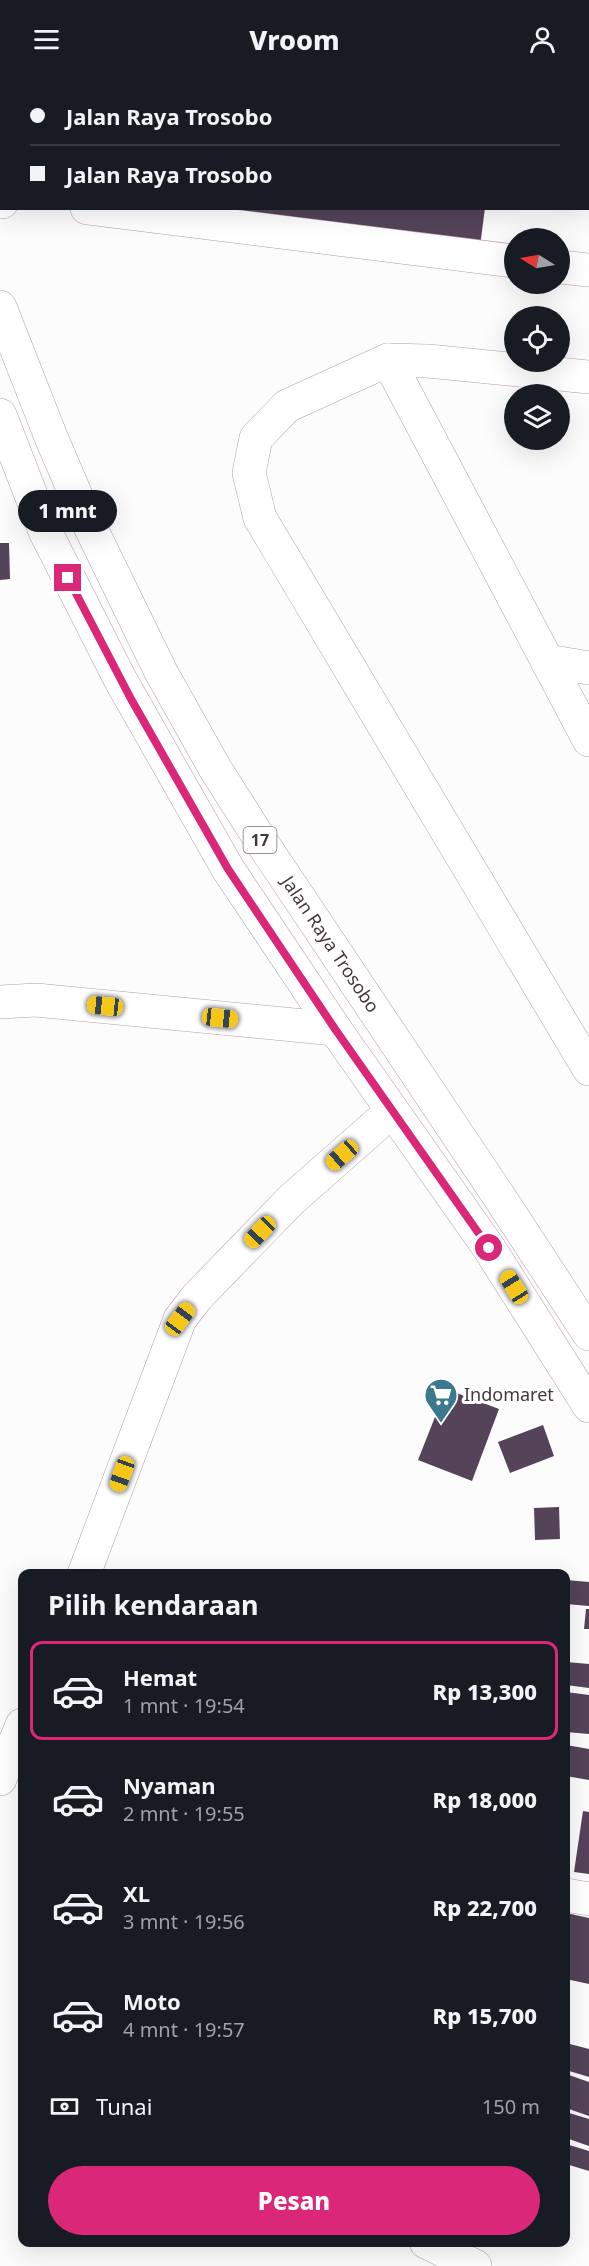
<!DOCTYPE html>
<html lang="id">
<meta charset="utf-8">
<style>
:root{--surface:#171b24;--page:#20242c;--text:#f1f3f6;--muted:#9ea1a6;--line:#363941;--accent:#db2777}
body{margin:0;font-family:"Noto Sans",sans-serif;background:var(--page);color:var(--text);height:100vh;display:flex;flex-direction:column;font-size:22px;white-space:nowrap}
*{box-sizing:border-box;margin:0}
p{font-size:20px;color:var(--muted)}
.icon{flex:none;width:33px;height:33px;fill:none;stroke:currentColor;stroke-width:2;stroke-linecap:round;stroke-linejoin:round}
.map{position:relative;flex:1;overflow:hidden}
.side{position:absolute;left:18px;top:1491px;width:552px;height:678px;display:flex;flex-direction:column;background:var(--surface);border-radius:12px;box-shadow:0 6px 24px #0002}
.side>*{flex:none}
.banner{position:absolute;left:0px;top:0px;width:590px;height:132px;box-shadow:0 6px 24px #0002;display:grid;align-content:center;height:132px;padding:0 30px;background:var(--surface)}
.needle{width:39px;rotate:281deg}
.buttons{position:absolute;left:504px;top:150px;display:grid;gap:12px}
.buttons a{display:grid;place-items:center;width:66px;height:66px;border-radius:50%;background:var(--surface);box-shadow:0 6px 24px #0002;font-size:30px}
.end{position:absolute;width:27px;height:27px;margin:-14px;border:8px solid #db2777;background:#fff;box-shadow:0 0 0 3px #fff}
.from{border-radius:50%}
.bubble{position:absolute;height:42px;border-radius:21px;background:var(--surface);box-shadow:0 6px 24px #0002;font-size:20px;font-weight:800;line-height:42px;text-align:center}
.car{position:absolute;width:18px;height:36px;margin:-18px -9px;border-radius:8px;box-shadow:0 0 4px 2px #0007;background:linear-gradient(#f5c518 24%,#345 0 40%,#f5c518 0 76%,#345 0 86%,#f5c518 0)}
.banner b{display:flex;align-items:center;gap:21px;height:57px;font-size:22px}
.banner b+b{border-top:2px solid var(--line)}
.banner i{width:15px;height:15px;background:var(--text)}
ul{padding:0;list-style:none}
li{display:flex;align-items:center;gap:18px;height:99px;margin:0 12px 9px;padding:0 18px;border:3px solid transparent;border-radius:12px}
li div{flex:1}
li b{display:block;font-size:22px}
li em{font-style:normal;font-weight:800}
li.active{border-color:var(--accent)}
li>.icon{width:54px;height:54px;stroke-width:1.5}
h2{padding:0 30px;font-size:27px;line-height:72px}
.pay{display:flex;align-items:center;gap:15px;height:66px;padding:0 30px;font-size:22px}
.pay p{margin-inline-start:auto}
.action{display:flex;gap:12px;margin-top:auto;padding:12px 30px}
.action a{flex:1;height:69px;border-radius:36px;background:var(--accent);color:#fff;font-size:24px;font-weight:800;line-height:69px;text-align:center}
header{display:flex;justify-content:space-between;align-items:center;height:78px;padding:0 30px;background:var(--surface);font-size:27px;font-weight:800}
.map>svg:first-child{display:block}
.building{fill:#544359}
.lines{fill:none;stroke-linecap:round;stroke-linejoin:round}
.minor-casing{stroke:#b89bab;stroke-width:34}
.highway-casing{stroke:#b89bab;stroke-width:34}
.minor{stroke:#fff;stroke-width:33}
.highway{stroke:#fff;stroke-width:33}
.route{stroke:#db2777;stroke-width:8}
.labels{text-anchor:middle;stroke-width:6;stroke-linejoin:round;paint-order:stroke}
.shield{fill:#fff;stroke:#7b7277;stroke-width:1.5}
.shield-label{font-size:16px;font-weight:bold;fill:#43363d}
.street-label{font-size:18px;fill:#43363d;stroke:#fff}
.poi-label{font-size:18px;fill:#43363d;stroke:#fff;text-anchor:start}
</style>
<header><svg class="icon" aria-label="menu" viewBox="0 0 24 24"><path d="M4 6h16M4 12h16M4 18h16"/></svg>Vroom<svg class="icon" aria-label="person" viewBox="0 0 24 24"><circle cx="12" cy="8" r="4"/><path d="M4 21q1-7 8-7t8 7"/></svg></header>
<div class="map">
<svg width="589" height="2188" viewBox="0 0 589 2188">
<rect width="100%" height="100%" fill="#fcfcfc"/>
<g class="building">
<path d="M 233,130 L 485,130 L 479,176 L 231,145 Z"/>
<path d="M 0,465 L 9,465 L 10,501 L 0,502 Z"/>
<path d="M 446,1311 L 499,1331 L 472,1403 L 418,1382 Z"/>
<path d="M 543,1347 L 554,1378 L 510,1395 L 498,1364 Z"/>
<path d="M 559,1429 L 560,1461 L 535,1462 L 534,1430 Z"/>
<path d="M 566,1502 L 589,1504 L 589,1528 L 566,1526 Z"/>
<path d="M 586,1531 L 589,1531 L 589,1551 L 584,1551 Z"/>
<path d="M 566,1584 L 589,1586 L 589,1610 L 566,1607 Z"/>
<path d="M 566,1614 L 589,1617 L 589,1656 L 566,1654 Z"/>
<path d="M 566,1667 L 589,1671 L 589,1702 L 566,1698 Z"/>
<path d="M 583,1733 L 589,1734 L 589,1796 L 574,1794 Z"/>
<path d="M 566,1835 L 589,1840 L 589,1906 L 566,1901 Z"/>
<path d="M 566,1965 L 589,1971 L 589,1999 L 566,1992 Z"/>
<path d="M 566,1996 L 589,2004 L 589,2038 L 566,2030 Z"/>
<path d="M 566,2034 L 589,2041 L 589,2068 L 566,2060 Z"/>
<path d="M 566,2066 L 589,2073 L 589,2093 L 566,2086 Z"/>
</g>
<g class="lines">
<g class="minor-casing">
<g id="minor">
<path d="M 0,124 L 2,124"/>
<path d="M 87,130 L 514,183"/>
<path d="M 560,189 L 589,192"/>
<path d="M 388,282 L 589,662"/>
<path d="M 589,299 L 428,283 L 388,282 L 287,328 L 256,360 L 249,395 L 260,440 L 589,991"/>
<path d="M 547,583 L 589,590"/>
<path d="M 0,924 L 36,922 L 335,951"/>
<path d="M 84,1496 L 180,1241 L 197,1219 L 291,1122 L 392,1033"/>
<path d="M 0,1701 L 22,1647"/>
<path d="M 566,1817 L 589,1821"/>
<path d="M 426,2164 L 475,2188"/>
</g>
</g>
<g class="highway-casing">
<g id="highway">
<path id="s1" d="M 0,229 L 51,359 L 83,434 L 161,594 L 216,692 L 263,766 L 502,1123 L 589,1256"/>
<path d="M 0,337 L 45,453 L 120,601 L 228,791 L 335,951 L 489,1170 L 589,1328"/>
</g>
</g>
<use href="#minor" class="minor"/>
<use href="#highway" class="highway"/>
</g>
<g class="lines">
<path class="route" d="M 68,500 L 131,621 L 228,791 L 335,951 L 489,1170"/>
</g>
<defs>
<g id="supermarket-pin" transform="scale(1.725)"><path d="M0 17L-7.5 6A9.5 9.5 0 1 1 7.5 6Z" fill="#3c7990" stroke="#fff"/><path d="M-6-5.5h2.5l.6 2H6L4.5 2H-2.5L-4.4-4H-6ZM-1.5 3.2a1.3 1.3 0 1 0 .1 0ZM3 3.2a1.3 1.3 0 1 0 .1 0Z" fill="#fff"/></g>
</defs>
<g fill-rule="evenodd">
<use href="#supermarket-pin" x="441" y="1317"/>
</g>
<g class="labels">
<rect class="shield" x="243.5" y="749" width="33" height="26" rx="4.5"/>
<g class="shield-label">
<text x="260" y="768">17</text>
</g>
<g class="street-label">
<text dy="6" stroke="none"><textPath href="#s1" startOffset="720">Jalan Raya Trosobo</textPath></text>
</g>
<g class="poi-label">
<text x="464" y="1323">Indomaret</text>
</g>
</g>
</svg>
<div class="buttons">
<a><svg class="needle" viewBox="-14 -14 28 28"><path d="M0-13l5 13h-10z" fill="#e53935"/><path d="M0 13l5-13h-10z" fill="#9ea1a6"/></svg></a>
<a><svg class="icon" aria-label="locate" viewBox="0 0 24 24"><circle cx="12" cy="12" r="6"/><path d="M12 2v4M12 18v4M2 12h4M18 12h4"/></svg></a>
<a><svg class="icon" aria-label="layers" viewBox="0 0 24 24"><path d="M12 4l9 5-9 5-9-5zM3 14l9 5 9-5"/></svg></a>
</div>
<i class="end from" style="left:489px;top:1170px"></i>
<i class="end" style="left:68px;top:500px"></i>
<div class="bubble" style="left:18px;top:412px;width:99px">1 mnt</div>
<i class="car" style="left:105px;top:928px;rotate:276deg"></i>
<i class="car" style="left:220px;top:940px;rotate:96deg"></i>
<i class="car" style="left:342px;top:1077px;rotate:229deg"></i>
<i class="car" style="left:260px;top:1154px;rotate:224deg"></i>
<i class="car" style="left:514px;top:1209px;rotate:328deg"></i>
<i class="car" style="left:180px;top:1241px;rotate:37deg"></i>
<i class="car" style="left:122px;top:1396px;rotate:200deg"></i>
<div class="banner">
<b><i class="from"></i>Jalan Raya Trosobo</b>
<b><i></i>Jalan Raya Trosobo</b>
</div>
<section class="side">
<h2>Pilih kendaraan</h2>
<ul>
<li class="active"><svg class="icon" aria-label="car" viewBox="0 0 24 24"><path d="M5 17H2v-5l4-1 3-4h7l3 4 3 1v5h-3M9 17h6M6 11h13"/><circle cx="7" cy="17" r="2"/><circle cx="17" cy="17" r="2"/></svg><div><b>Hemat</b><p>1 mnt · 19:54</p></div><em>Rp 13,300</em></li>
<li><svg class="icon" aria-label="car" viewBox="0 0 24 24"><path d="M5 17H2v-5l4-1 3-4h7l3 4 3 1v5h-3M9 17h6M6 11h13"/><circle cx="7" cy="17" r="2"/><circle cx="17" cy="17" r="2"/></svg><div><b>Nyaman</b><p>2 mnt · 19:55</p></div><em>Rp 18,000</em></li>
<li><svg class="icon" aria-label="car" viewBox="0 0 24 24"><path d="M5 17H2v-5l4-1 3-4h7l3 4 3 1v5h-3M9 17h6M6 11h13"/><circle cx="7" cy="17" r="2"/><circle cx="17" cy="17" r="2"/></svg><div><b>XL</b><p>3 mnt · 19:56</p></div><em>Rp 22,700</em></li>
<li><svg class="icon" aria-label="car" viewBox="0 0 24 24"><path d="M5 17H2v-5l4-1 3-4h7l3 4 3 1v5h-3M9 17h6M6 11h13"/><circle cx="7" cy="17" r="2"/><circle cx="17" cy="17" r="2"/></svg><div><b>Moto</b><p>4 mnt · 19:57</p></div><em>Rp 15,700</em></li>
</ul>
<div class="pay"><svg class="icon" aria-label="cash" viewBox="0 0 24 24"><path d="M3 7h18v10H3z"/><circle cx="12" cy="12" r="2"/></svg>Tunai<p>150 m</p></div>
<div class="action"><a>Pesan</a></div>
</section>
</div>
